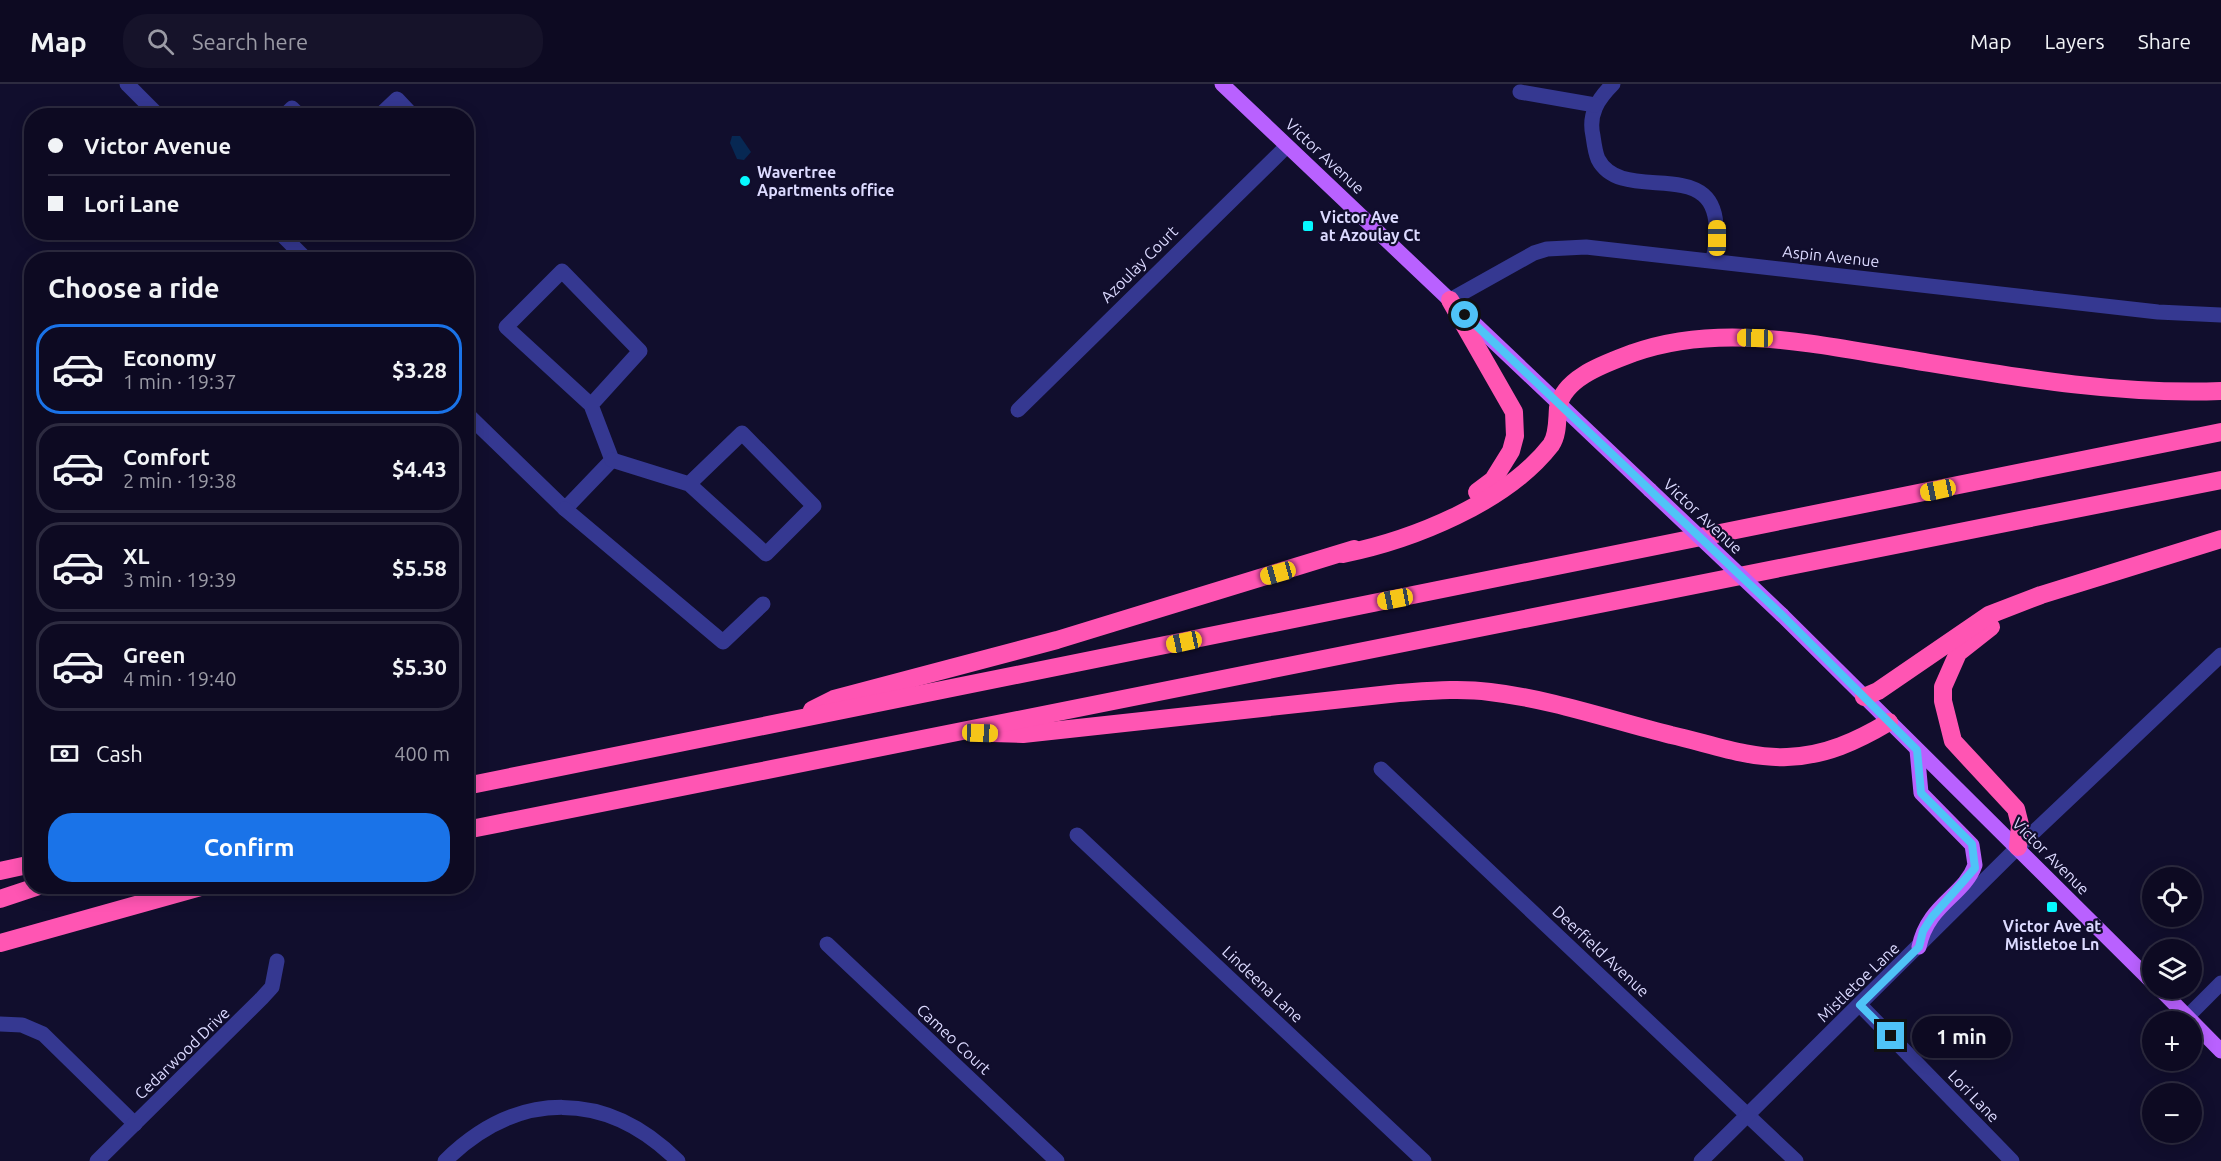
<!DOCTYPE html>
<meta charset="utf-8">
<style>
:root{--surface:#0d0a22;--page:#16132a;--text:#f1f3f6;--muted:#9a9aa5;--line:#2d2b40;--accent:#1a73e8}
body{margin:0;font-family:Ubuntu,sans-serif;background:var(--page);color:var(--text);height:100vh;display:flex;flex-direction:column;font-size:22px;white-space:nowrap}
*{box-sizing:border-box;margin:0}
p{font-size:20px;color:var(--muted)}
.icon{flex:none;width:33px;height:33px;fill:none;stroke:currentColor;stroke-width:2;stroke-linecap:round;stroke-linejoin:round}
.map{position:relative;flex:1;overflow:hidden}
.details{position:absolute;left:24px;top:168px;width:450px;height:642px;display:flex;flex-direction:column;background:var(--surface);border-radius:24px;box-shadow:0 3px 15px #0003,0 0 0 2px var(--line)}
.details>*{flex:none}
.hud{position:absolute;left:24px;top:24px;width:450px;height:132px;border-radius:24px;box-shadow:0 3px 15px #0003,0 0 0 2px var(--line);display:grid;align-content:center;height:132px;padding:0 24px;background:var(--surface)}
.fabs{position:absolute;left:2142px;top:783px;display:grid;gap:12px}
.fabs a{display:grid;place-items:center;width:60px;height:60px;border-radius:50%;background:var(--surface);box-shadow:0 3px 15px #0003,0 0 0 2px var(--line);font-size:30px}
.end{position:absolute;width:27px;height:27px;margin:-14px;border:8px solid #4fc3f7;background:#111;box-shadow:0 0 0 3px #111}
.from{border-radius:50%}
.bubble{position:absolute;height:42px;border-radius:21px;background:var(--surface);box-shadow:0 3px 15px #0003,0 0 0 2px var(--line);font-size:20px;font-weight:600;line-height:42px;text-align:center}
.car{position:absolute;width:18px;height:36px;margin:-18px -9px;border-radius:8px;box-shadow:0 0 4px 2px #0007;background:linear-gradient(#f5c518 24%,#345 0 40%,#f5c518 0 76%,#345 0 86%,#f5c518 0)}
.hud b{display:flex;align-items:center;gap:21px;height:57px;font-size:22px}
.hud b+b{border-top:2px solid var(--line)}
.hud i{width:15px;height:15px;background:var(--text)}
ul{padding:0;list-style:none}
li{display:flex;align-items:center;gap:18px;height:90px;margin:0 12px 9px;padding:0 12px;border:3px solid var(--line);border-radius:24px}
li div{flex:1}
li b{display:block;font-size:22px}
li em{font-style:normal;font-weight:600}
li.active{border-color:var(--accent)}
li>.icon{width:54px;height:54px;stroke-width:1.5}
h2{padding:0 24px;font-size:27px;line-height:72px}
.pay{display:flex;align-items:center;gap:15px;height:66px;padding:0 24px;font-size:22px}
.pay p{margin-inline-start:auto}
.cta{display:flex;gap:12px;margin-top:auto;padding:12px 24px}
.cta a{flex:1;height:69px;border-radius:24px;background:var(--accent);color:#fff;font-size:24px;font-weight:600;line-height:69px;text-align:center}
header{display:flex;align-items:center;gap:36px;box-sizing:border-box;height:84px;padding:0 30px;background:var(--surface);border-bottom:2px solid var(--line)}
header strong{font-size:28px}
nav{display:flex;gap:33px;margin-inline-start:auto;font-size:21px}
.search{width:420px;height:54px;background:var(--page);display:flex;align-items:center;gap:15px;box-sizing:border-box;padding:0 21px;border-radius:24px;color:var(--muted);font-size:22px}
.map>svg:first-child{display:block}
.water{fill:#072853}
.lines{fill:none;stroke-linecap:round;stroke-linejoin:round}
.minor{stroke:#353891;stroke-width:15}
.major{stroke:#b961ff;stroke-width:15}
.highway{stroke:#ff55b3;stroke-width:18}
.major-bridge{stroke:#b961ff;stroke-width:15}
.route{stroke:#4fc3f7;stroke-width:8}
.poi-dot{fill:#06f8ff;stroke:#110e2d;stroke-width:2}
.labels{text-anchor:middle;stroke-width:4.5;stroke-linejoin:round;paint-order:stroke}
.street-label{font-size:16px;fill:#dcdaff;stroke:#110e2d}
.poi-label{font-size:16px;font-weight:bold;fill:#dcdaff;stroke:#110e2d;text-anchor:start}
</style>
<header>
<strong>Map</strong>
<div class="search"><svg class="icon" aria-label="search" viewBox="0 0 24 24"><circle cx="10" cy="10" r="6"/><path d="M15 15l6 6"/></svg>Search here</div>
<nav><a>Map</a><a>Layers</a><a>Share</a></nav>
</header>
<div class="map">
<svg width="2221" height="1077" viewBox="0 0 2221 1077">
<rect width="100%" height="100%" fill="#110e2d"/>
<path class="water" d="M 732,52 L 740,52 L 751,68 L 744,76 L 737,75 L 730,59 Z"/>
<g class="lines">
<g class="minor">
<path d="M 127,0 L 159,32"/>
<path d="M 1613,0 C 1598,15 1588,30 1593,52 C 1594,59 1595,68 1598,75 C 1625,128 1737,56 1713,176"/>
<path d="M 1520,8 L 1595,21"/>
<path d="M 284,32 L 292,24 L 300,32"/>
<path d="M 379,32 L 397,15 L 413,32"/>
<path d="M 279,148 L 307,176"/>
<path d="M 1450,216 L 1534,169 L 1547,165 L 1586,163 L 2158,228 L 2221,231"/>
<path d="M 1018,326 L 1287,62"/>
<path d="M 466,329 L 565,425 L 612,376 L 591,321 L 506,243 L 562,187 L 640,267 L 591,321"/>
<path d="M 612,376 L 689,400 L 742,349 L 814,422 L 766,470 L 689,400"/>
<path d="M 565,425 L 723,558 L 763,520"/>
<path d="M 1381,685 L 1796,1077"/>
<path d="M 1077,751 L 1424,1077"/>
<path d="M 827,860 L 1057,1077"/>
<path d="M 1860,921 L 2012,1077"/>
<path d="M 2187,933 L 2221,899"/>
<path d="M 0,940 L 22,941 L 43,950 L 135,1040"/>
<path d="M 97,1077 L 262,914 L 272,903 L 277,877"/>
<path d="M 445,1077 C 518,1005 607,1006 678,1077"/>
<path d="M 1701,1077 L 2018,763 L 2221,571"/>
</g>
<g class="major">
<path d="M 1222,0 L 1650,406"/>
<path d="M 1782,531 L 2152,898"/>
<path d="M 1917,666 L 1921,709 L 1972,761 L 1975,781 C 1964,812 1928,820 1919,863"/>
<path d="M 2159,904 L 2221,967"/>
</g>
<g class="highway">
<path d="M 1450,216 L 1514,328 L 1515,352 L 1511,367 L 1493,396 L 1477,408"/>
<path d="M 1343,470 C 1412,456 1506,419 1551,361 C 1558,351 1557,336 1558,324 C 1563,293 1607,279 1633,269 C 1723,237 1821,262 1912,276 C 2015,293 2116,311 2221,307"/>
<path d="M 1991,543 L 1958,569 L 1943,603 L 1943,617 L 1953,657 L 2016,725 L 2020,741 L 2018,763"/>
<path d="M 1864,613 L 1878,607 L 1989,531 L 2041,511 L 2221,455"/>
<path d="M 812,626 L 834,615 L 1057,556 L 1354,465"/>
<path d="M 993,649 L 1023,650 L 1399,609 C 1429,607 1460,604 1490,608 C 1551,615 1611,636 1671,651 C 1708,659 1749,675 1787,673 C 1825,672 1857,657 1889,638"/>
<path d="M 466,702 L 2221,348"/>
<path d="M 466,746 L 2221,396"/>
<path d="M 0,787 L 32,780"/>
<path d="M 0,815 L 39,802"/>
<path d="M 0,859 L 204,802"/>
</g>
<path class="major-bridge" d="M 1650,406 L 1782,531"/>
</g>
<g class="lines">
<path class="route" d="M 1465,231 L 1782,531 L 1917,666 L 1921,709 L 1972,760 L 1975,784 L 1932,833 L 1923,847 L 1919,863 L 1860,921 L 1891,952"/>
</g>
<g class="poi-dot">
<circle cx="745" cy="97" r="6"/>
<rect x="1302" y="136" width="12" height="12" rx="3"/>
<rect x="2046" y="817" width="12" height="12" rx="3"/>
</g>
<g class="labels">
<g class="street-label">
<text transform="translate(1325 72) rotate(43)" y="6">Victor Avenue</text>
<text transform="translate(1831 172) rotate(6)" y="6">Aspin Avenue</text>
<text transform="translate(1139 180) rotate(-45)" y="6">Azoulay Court</text>
<text transform="translate(1703 432) rotate(43)" y="6">Victor Avenue</text>
<text transform="translate(2051 772) rotate(45)" y="6">Victor Avenue</text>
<text transform="translate(1601 867) rotate(43)" y="6">Deerfield Avenue</text>
<text transform="translate(1858 898) rotate(-44)" y="6">Mistletoe Lane</text>
<text transform="translate(1263 900) rotate(43)" y="6">Lindeena Lane</text>
<text transform="translate(954 955) rotate(43)" y="6">Cameo Court</text>
<text transform="translate(182 969) rotate(-44)" y="6">Cedarwood Drive</text>
<text transform="translate(1974 1012) rotate(46)" y="6">Lori Lane</text>
</g>
<g class="poi-label">
<text x="757" y="94">Wavertree<tspan x="757" dy="18">Apartments office</tspan></text>
<text x="1320" y="139">Victor Ave<tspan x="1320" dy="18">at Azoulay Ct</tspan></text>
<text x="2052" y="848" text-anchor="middle">Victor Ave at<tspan x="2052" dy="18">Mistletoe Ln</tspan></text>
</g>
</g>
</svg>
<div class="fabs">
<a><svg class="icon" aria-label="locate" viewBox="0 0 24 24"><circle cx="12" cy="12" r="6"/><path d="M12 2v4M12 18v4M2 12h4M18 12h4"/></svg></a>
<a><svg class="icon" aria-label="layers" viewBox="0 0 24 24"><path d="M12 4l9 5-9 5-9-5zM3 14l9 5 9-5"/></svg></a>
<a>+</a>
<a>−</a>
</div>
<i class="end from" style="left:1465px;top:231px"></i>
<i class="end" style="left:1891px;top:952px"></i>
<div class="bubble" style="left:1912px;top:932px;width:99px">1 min</div>
<i class="car" style="left:1717px;top:154px;rotate:0deg"></i>
<i class="car" style="left:1755px;top:254px;rotate:271deg"></i>
<i class="car" style="left:1938px;top:406px;rotate:258deg"></i>
<i class="car" style="left:1278px;top:489px;rotate:254deg"></i>
<i class="car" style="left:1395px;top:515px;rotate:259deg"></i>
<i class="car" style="left:1184px;top:558px;rotate:258deg"></i>
<i class="car" style="left:980px;top:649px;rotate:92deg"></i>
<div class="hud">
<b><i class="from"></i>Victor Avenue</b>
<b><i></i>Lori Lane</b>
</div>
<section class="details">
<h2>Choose a ride</h2>
<ul>
<li class="active"><svg class="icon" aria-label="car" viewBox="0 0 24 24"><path d="M5 17H2v-5l4-1 3-4h7l3 4 3 1v5h-3M9 17h6M6 11h13"/><circle cx="7" cy="17" r="2"/><circle cx="17" cy="17" r="2"/></svg><div><b>Economy</b><p>1 min · 19:37</p></div><em>$3.28</em></li>
<li><svg class="icon" aria-label="car" viewBox="0 0 24 24"><path d="M5 17H2v-5l4-1 3-4h7l3 4 3 1v5h-3M9 17h6M6 11h13"/><circle cx="7" cy="17" r="2"/><circle cx="17" cy="17" r="2"/></svg><div><b>Comfort</b><p>2 min · 19:38</p></div><em>$4.43</em></li>
<li><svg class="icon" aria-label="car" viewBox="0 0 24 24"><path d="M5 17H2v-5l4-1 3-4h7l3 4 3 1v5h-3M9 17h6M6 11h13"/><circle cx="7" cy="17" r="2"/><circle cx="17" cy="17" r="2"/></svg><div><b>XL</b><p>3 min · 19:39</p></div><em>$5.58</em></li>
<li><svg class="icon" aria-label="car" viewBox="0 0 24 24"><path d="M5 17H2v-5l4-1 3-4h7l3 4 3 1v5h-3M9 17h6M6 11h13"/><circle cx="7" cy="17" r="2"/><circle cx="17" cy="17" r="2"/></svg><div><b>Green</b><p>4 min · 19:40</p></div><em>$5.30</em></li>
</ul>
<div class="pay"><svg class="icon" aria-label="cash" viewBox="0 0 24 24"><path d="M3 7h18v10H3z"/><circle cx="12" cy="12" r="2"/></svg>Cash<p>400 m</p></div>
<div class="cta"><a>Confirm</a></div>
</section>
</div>
